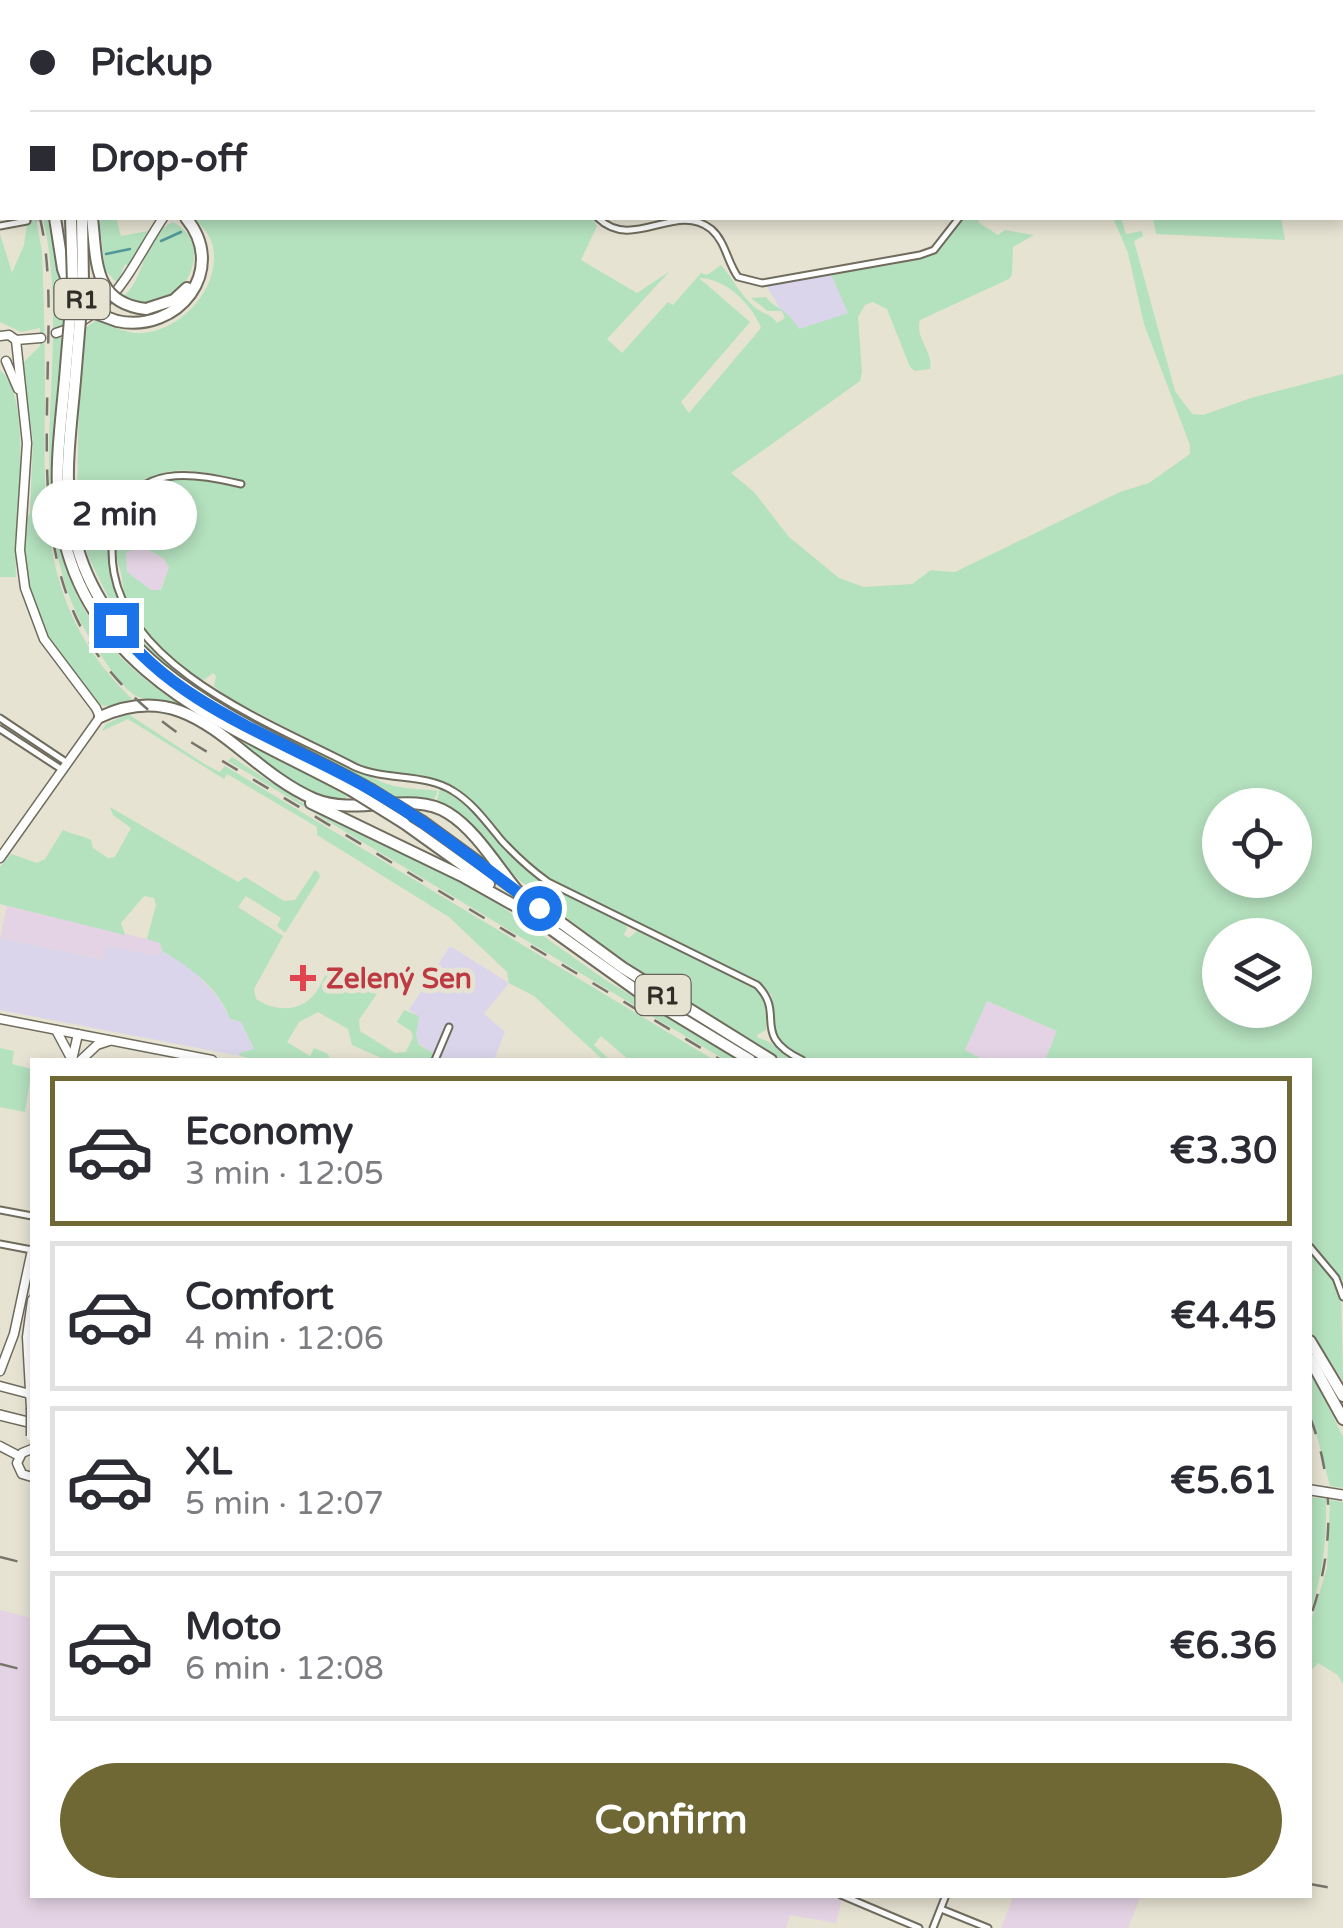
<!DOCTYPE html>
<meta charset="utf-8">
<style>
:root{--surface:#fff;--page:#f2f2f3;--text:#2b2b33;--muted:#7c7c81;--line:#e1e1e2;--accent:#6f6834}
body{margin:0;font-family:"Varela Round",sans-serif;background:var(--page);color:var(--text);height:100vh;display:flex;flex-direction:column;font-size:38px;white-space:nowrap}
*{box-sizing:border-box;margin:0}
p{font-size:32px;color:var(--muted)}
.icon{flex:none;width:55px;height:55px;fill:none;stroke:currentColor;stroke-width:2;stroke-linecap:round;stroke-linejoin:round}
.map{position:relative;flex:1;overflow:hidden}
.panel{position:absolute;left:30px;top:1058px;width:1282px;height:840px;display:flex;flex-direction:column;background:var(--surface);border-radius:0px;box-shadow:0 5px 15px #0003}
.panel>*{flex:none}
.top-card{position:absolute;left:0px;top:0px;width:1345px;height:220px;box-shadow:0 5px 15px #0003;display:grid;align-content:center;height:220px;padding:0 30px;background:var(--surface)}
.tools{position:absolute;left:1202px;top:788px;display:grid;gap:20px}
.tools a{display:grid;place-items:center;width:110px;height:110px;border-radius:50%;background:var(--surface);box-shadow:0 5px 15px #0003;font-size:50px}
.end{position:absolute;width:45px;height:45px;margin:-22px;border:12px solid #1a73e8;background:#fff;box-shadow:0 0 0 5px #fff}
.from{border-radius:50%}
.bubble{position:absolute;height:70px;border-radius:35px;background:var(--surface);box-shadow:0 5px 15px #0003;font-size:32px;font-weight:800;line-height:70px;text-align:center}
.top-card b{display:flex;align-items:center;gap:35px;height:95px;font-size:38px}
.top-card b+b{border-top:2px solid var(--line)}
.top-card i{width:25px;height:25px;background:var(--text)}
ul{padding:18px 0 0;list-style:none}
li{display:flex;align-items:center;gap:30px;height:150px;margin:0 20px 15px;padding:0 10px;border:5px solid var(--line);border-radius:0px}
li div{flex:1}
li b{display:block;font-size:38px}
li em{font-style:normal;font-weight:800}
li.on{border-color:var(--accent)}
li>.icon{width:90px;height:90px;stroke-width:1.5}
.action{display:flex;gap:20px;margin-top:auto;padding:20px 30px}
.action a{flex:1;height:115px;border-radius:60px;background:var(--accent);color:#fff;font-size:40px;font-weight:800;line-height:115px;text-align:center}
.map>svg:first-child{display:block}
.commercial{fill:#dbd5eb}
.industrial{fill:#e4d3e4}
.green{fill:#b4e1be;fill-rule:evenodd}
.lines{fill:none;stroke-linecap:round;stroke-linejoin:round}
.stream{stroke:#519797;stroke-width:2.5}
.street-tunnel{stroke:#c1bfb1;stroke-width:5;stroke-dasharray:5 2.5;stroke-linecap:butt}
.street-casing{stroke:#6f6c5d;stroke-width:9}
.secondary-casing{stroke:#6f6c5d;stroke-width:11}
.primary-casing{stroke:#6f6c5d;stroke-width:12}
.highway-casing{stroke:#6f6c5d;stroke-width:14}
.street{stroke:#fff;stroke-width:5}
.secondary{stroke:#fff;stroke-width:8}
.primary{stroke:#fff;stroke-width:9}
.highway{stroke:#fff;stroke-width:10}
.rail{stroke:#77756b;stroke-width:2.5;stroke-dasharray:18 18;stroke-linecap:butt}
.secondary-bridge-casing{stroke:#6f6c5d;stroke-width:11;stroke-linecap:butt}
.primary-bridge-casing{stroke:#6f6c5d;stroke-width:12;stroke-linecap:butt}
.highway-bridge-casing{stroke:#6f6c5d;stroke-width:14;stroke-linecap:butt}
.secondary-bridge{stroke:#fff;stroke-width:8}
.primary-bridge{stroke:#fff;stroke-width:9}
.highway-bridge{stroke:#fff;stroke-width:10}
.route{stroke:#1a73e8;stroke-width:12}
.health-dot{fill:#e0444e;stroke:#e6e3d3;stroke-width:4}
.labels{text-anchor:middle;stroke-width:10;stroke-linejoin:round;paint-order:stroke}
.shield{fill:#e6e3d3;stroke:#66645b;stroke-width:2.5}
.shield-label{font-size:25px;font-weight:bold;fill:#2f2e27}
.health-label{font-size:28px;font-weight:bold;fill:#be3a42;stroke:#e6e3d3;text-anchor:start}
</style>
<div class="map">
<svg width="1343" height="1928" viewBox="0 0 1343 1928">
<rect width="100%" height="100%" fill="#e6e3d3"/>
<g class="commercial">
<path d="M 831,274 L 849,313 L 799,329 L 785,317 L 766,285 Z"/>
<path d="M 0,938 L 102,959 L 106,945 L 154,955 L 162,951 L 189,966 L 218,997 L 231,1020 L 241,1022 L 254,1050 L 240,1053 L 240,1056 L 0,1010 Z"/>
<path d="M 450,946 L 509,983 L 484,1014 L 505,1032 L 494,1060 L 431,1060 L 433,1053 L 419,1044 L 416,1035 L 418,1016 L 409,1010 Z"/>
</g>
<g class="industrial">
<path d="M 142,547 L 163,558 L 169,567 L 160,590 L 150,590 L 127,572 L 126,552 Z"/>
<path d="M 7,906 L 147,939 L 160,943 L 162,951 L 154,955 L 106,946 L 103,959 L 0,938 Z"/>
<path d="M 986,1001 L 1057,1031 L 1045,1060 L 984,1060 L 965,1050 Z"/>
<path d="M 0,1610 L 32,1618 L 32,1895 L 843,1895 L 836,1923 L 790,1915 L 786,1928 L 0,1928 Z"/>
<path d="M 1014,1895 L 1141,1895 L 1128,1928 L 1001,1928 Z"/>
</g>
<g class="green">
<path d="M 28,218 L 36,218 L 42,252 C 44,301 45,350 45,399 C 43,516 42,612 132,699 L 112,707 L 101,705 L 58,655 L 43,628 L 28,589 L 24,545 L 26,519 L 30,514 L 33,440 L 21,365 L 40,346 L 40,328 L 21,332 L 0,322 L 0,234 L 12,273 L 24,245 Z"/>
<path d="M 43,218 L 49,218 L 57,273 L 67,292 L 64,324 L 56,332 L 63,341 C 49,496 32,612 183,706 C 169,701 151,702 138,697 C 124,690 111,670 102,657 C 6,523 77,366 43,218 Z"/>
<path d="M 99,218 L 116,218 L 121,236 L 148,231 L 128,266 L 125,264 L 117,283 L 105,270 Z"/>
<path d="M 194,218 L 592,218 L 597,226 L 581,260 L 637,293 L 669,272 L 607,339 L 622,353 L 668,302 L 673,305 L 701,273 L 707,275 L 721,265 C 733,278 741,297 757,309 C 765,315 771,314 777,323 L 785,318 L 782,311 L 768,311 L 751,298 L 766,297 C 777,311 785,306 799,329 L 848,313 L 831,274 L 892,265 L 932,254 L 962,218 L 980,218 L 978,222 L 998,235 L 1005,230 L 1034,235 L 1013,247 L 1012,274 L 1009,279 L 920,320 C 914,337 934,352 930,369 L 915,371 L 910,367 L 887,309 L 873,302 L 865,305 L 858,317 L 862,372 L 860,381 L 731,473 L 754,492 L 789,537 L 839,578 L 864,587 L 912,584 C 940,565 920,571 955,572 L 1120,492 L 1149,483 L 1190,454 L 1190,445 L 1144,324 L 1128,253 L 1113,218 L 1121,218 L 1126,234 L 1142,231 L 1143,236 L 1134,241 L 1175,391 L 1192,414 L 1203,415 L 1251,398 L 1343,374 L 1343,1281 L 1310,1243 L 1310,1060 L 1045,1060 L 1057,1031 L 987,1001 L 965,1050 L 984,1060 L 808,1060 L 778,1040 L 773,1025 L 772,996 L 761,983 L 546,878 L 506,843 L 467,799 L 451,785 L 366,769 L 227,697 L 214,686 L 216,676 L 213,673 L 204,680 C 174,671 138,635 127,605 C 122,591 123,578 120,569 C 116,554 109,552 119,533 L 123,533 C 120,524 122,513 128,504 C 155,467 203,478 240,487 L 246,485 L 239,480 C 213,474 182,465 157,475 C 85,500 105,599 145,643 C 184,685 243,710 292,736 C 323,752 354,771 387,784 C 402,789 425,789 438,791 L 434,799 L 398,799 L 209,698 L 155,660 L 118,617 L 88,556 L 77,504 L 79,395 L 85,328 L 97,320 C 109,324 122,332 135,333 C 179,336 224,286 212,243 C 209,233 201,226 194,218 ZM 699,278 C 725,278 752,304 761,328 L 689,413 L 681,402 L 750,322 ZM 143,547 L 163,558 L 169,567 L 161,590 L 151,590 L 127,572 L 126,552 ZM 1220,805 L 1295,805 L 1295,880 L 1220,880 ZM 1220,935 L 1295,935 L 1295,1010 L 1220,1010 Z"/>
<path d="M 1153,218 L 1281,218 L 1285,240 L 1156,234 Z"/>
<path d="M 173,222 C 221,246 179,325 124,296 C 146,277 143,235 173,222 Z"/>
<path d="M 0,370 C 36,401 13,529 16,577 L 0,577 Z"/>
<path d="M 128,714 L 206,765 L 220,772 L 225,766 L 714,1060 L 629,1060 L 601,1036 L 594,1045 L 610,1060 L 603,1060 L 534,996 L 509,983 L 507,972 L 449,917 L 317,835 L 317,827 L 227,774 L 224,779 L 128,719 L 102,731 L 106,724 Z"/>
<path d="M 208,721 L 333,788 L 347,796 L 345,800 C 293,793 249,752 208,721 Z"/>
<path d="M 232,757 L 312,809 L 481,892 L 604,979 L 738,1060 L 725,1060 L 228,761 Z"/>
<path d="M 440,788 L 470,808 L 531,873 L 624,922 L 627,928 L 624,935 L 629,938 L 639,929 L 753,986 C 766,999 767,1012 766,1030 L 757,1035 L 758,1038 C 773,1041 782,1053 797,1060 L 782,1060 L 711,1019 L 595,940 L 518,879 L 460,815 L 437,801 Z"/>
<path d="M 110,807 L 238,882 L 245,877 L 284,901 L 295,900 L 315,870 L 319,873 L 320,877 L 285,933 L 277,926 L 281,918 L 246,896 L 238,907 L 283,936 L 254,989 L 256,999 C 272,1010 295,1013 311,998 C 318,992 324,977 329,969 L 337,974 L 343,971 L 357,976 L 378,992 L 359,1020 L 360,1031 L 395,1053 L 406,1052 L 413,1037 L 411,1031 L 397,1022 L 404,1010 L 419,1016 L 416,1035 L 419,1045 L 433,1053 L 431,1060 L 386,1060 L 352,1045 L 348,1029 L 318,1012 L 299,1022 L 287,1042 L 310,1056 L 314,1048 L 328,1054 L 330,1060 L 257,1060 L 240,1056 L 239,1053 L 254,1049 L 241,1022 L 230,1019 C 220,989 189,966 162,951 L 160,943 L 147,939 L 156,905 L 154,898 L 144,896 L 121,923 L 125,935 L 0,904 L 0,867 L 11,854 L 37,863 L 45,859 L 63,830 C 73,835 81,835 91,840 L 93,848 L 108,858 L 115,857 L 131,828 L 113,815 Z"/>
<path d="M 0,1048 L 14,1051 L 12,1064 L 32,1069 L 25,1112 L 0,1107 Z"/>
<path d="M 1310,1250 L 1330,1273 L 1341,1293 L 1343,1381 L 1310,1331 Z"/>
<path d="M 1310,1370 L 1343,1437 L 1343,1488 L 1330,1486 L 1310,1410 Z"/>
<path d="M 1310,1497 L 1326,1499 C 1327,1537 1323,1576 1310,1612 Z"/>
<path d="M 1330,1500 L 1343,1502 L 1343,1684 L 1338,1675 L 1318,1663 L 1310,1672 L 1310,1625 L 1327,1568 Z"/>
</g>
<g class="lines">
<g class="stream">
<path d="M 161,241 L 181,232"/>
<path d="M 106,254 L 130,249"/>
</g>
<path class="street-tunnel" d="M 27,221 L 41,218"/>
<g class="street-casing">
<g id="street">
<path d="M 775,0 L 776,2"/>
<path d="M 1119,0 L 1122,2"/>
<path d="M 400,2 L 401,0"/>
<path d="M 872,2 L 876,0"/>
<path d="M 1002,2 L 1012,0"/>
<path d="M 598,218 C 633,252 676,201 711,229 C 726,242 727,262 738,277 L 762,283 L 920,255 L 934,250 L 959,218"/>
<path d="M 0,226 L 27,221"/>
<path d="M 241,484 C 200,475 149,463 123,507 C 112,526 110,551 114,573 C 132,672 275,725 355,767 C 386,781 425,773 453,791 C 473,803 487,823 502,841 C 516,856 531,870 548,882 L 757,985 C 787,1015 749,1034 802,1060"/>
<path d="M 0,718 L 66,762"/>
<path d="M 0,729 L 61,769"/>
<path d="M 435,1060 L 449,1027"/>
<path d="M 0,1210 L 32,1216"/>
<path d="M 0,1244 L 32,1250"/>
<path d="M 1310,1247 L 1336,1278 L 1343,1297"/>
<path d="M 841,1895 L 919,1928"/>
<path d="M 941,1909 L 988,1928"/>
<path d="M 933,1928 L 946,1895"/>
</g>
</g>
<g class="secondary-casing">
<g id="secondary">
<path d="M 1279,0 L 1285,2"/>
<path d="M 519,2 L 523,0"/>
<path d="M 1342,29 L 1343,29"/>
<path d="M 56,333 C 116,313 131,266 163,218"/>
<path d="M 0,336 L 9,335 L 16,340 L 41,338"/>
<path d="M 6,361 L 18,389"/>
<path d="M 0,858 L 100,717 L 96,708 L 44,639 L 25,588 L 20,550 L 27,443 L 16,340"/>
<path d="M 0,1019 L 212,1060"/>
<path d="M 56,1030 L 72,1060"/>
<path d="M 72,1060 L 78,1034"/>
<path d="M 81,1060 L 97,1045 L 109,1041"/>
<path d="M 0,1371 L 14,1334 L 32,1250"/>
<path d="M 0,1386 L 30,1394"/>
<path d="M 31,1408 L 27,1337 L 32,1300"/>
<path d="M 0,1446 L 19,1456"/>
<path d="M 32,1449 L 22,1453 L 17,1463 L 22,1474 L 32,1477"/>
</g>
</g>
<g class="primary-casing">
<g id="primary">
<path d="M 30,1394 L 32,1394"/>
<path d="M 0,1415 L 32,1423"/>
</g>
</g>
<g class="highway-casing">
<g id="highway">
<path d="M 0,59 L 2,62"/>
<path d="M 0,74 L 2,77"/>
<path d="M 0,89 L 2,92"/>
<path d="M 55,218 L 63,269 L 70,288"/>
<path d="M 146,309 L 174,300 L 187,288"/>
<path d="M 117,321 C 178,334 229,270 186,218"/>
<path d="M 65,379 C 61,424 54,470 60,516 C 82,674 228,724 351,790"/>
<path d="M 75,380 C 71,428 63,477 72,525 C 100,675 253,724 370,789"/>
<path d="M 100,717 C 194,673 236,765 314,799 C 357,817 412,790 448,813 C 476,830 498,868 519,893"/>
<path d="M 311,803 L 462,876 L 528,913"/>
<path d="M 423,822 L 623,968 L 771,1060"/>
<path d="M 404,823 L 489,884"/>
<path d="M 523,909 L 646,997 L 750,1060"/>
<path d="M 1310,1341 L 1343,1396"/>
<path d="M 1310,1359 L 1343,1419"/>
</g>
</g>
<use href="#street" class="street"/>
<use href="#secondary" class="secondary"/>
<use href="#primary" class="primary"/>
<use href="#highway" class="highway"/>
<g class="rail">
<path d="M 0,126 L 2,130"/>
<path d="M 40,218 C 50,262 49,309 48,354 C 45,524 35,640 194,744 L 721,1060"/>
<path d="M 1310,1417 C 1335,1482 1334,1552 1310,1618"/>
<path d="M 0,1557 L 32,1565"/>
<path d="M 0,1664 L 32,1672"/>
<path d="M 1310,1884 L 1343,1890"/>
</g>
<g class="secondary-bridge-casing">
<path id="secondary-bridge" d="M 31,1408 L 31,1436"/>
</g>
<g class="primary-bridge-casing">
<path id="primary-bridge" d="M 1311,1490 L 1343,1495"/>
</g>
<g class="highway-bridge-casing">
<g id="highway-bridge">
<path d="M 92,218 C 97,259 92,303 146,309"/>
<path d="M 79,300 L 95,313 L 117,321"/>
<path d="M 65,379 L 73,283 L 71,218"/>
<path d="M 75,380 L 83,283 L 82,218"/>
<path d="M 370,789 L 423,822"/>
<path d="M 351,790 L 404,823"/>
</g>
</g>
<use href="#secondary-bridge" class="secondary-bridge"/>
<use href="#primary-bridge" class="primary-bridge"/>
<use href="#highway-bridge" class="highway-bridge"/>
</g>
<g class="lines">
<path class="route" d="M 116,625 C 176,707 285,740 370,789 C 430,823 484,868 539,908"/>
</g>
<path class="health-dot" d="M298 963h10v10h10v10h-10v10h-10v-10h-10v-10h10z"/>
<g class="labels">
<g class="shield">
<rect x="54.5" y="279" width="55" height="40" rx="8"/>
<rect x="635.5" y="975" width="55" height="40" rx="8"/>
</g>
<g class="shield-label">
<text x="82" y="308">R1</text>
<text x="663" y="1004">R1</text>
</g>
<g class="health-label">
<text x="326" y="988">Zelený Sen</text>
</g>
</g>
</svg>
<div class="tools">
<a><svg class="icon" aria-label="locate" viewBox="0 0 24 24"><circle cx="12" cy="12" r="6"/><path d="M12 2v4M12 18v4M2 12h4M18 12h4"/></svg></a>
<a><svg class="icon" aria-label="layers" viewBox="0 0 24 24"><path d="M12 4l9 5-9 5-9-5zM3 14l9 5 9-5"/></svg></a>
</div>
<i class="end from" style="left:539px;top:908px"></i>
<i class="end" style="left:116px;top:625px"></i>
<div class="bubble" style="left:32px;top:480px;width:165px">2 min</div>
<div class="top-card">
<b><i class="from"></i>Pickup</b>
<b><i></i>Drop-off</b>
</div>
<section class="panel">
<ul>
<li class="on"><svg class="icon" aria-label="car" viewBox="0 0 24 24"><path d="M5 17H2v-5l4-1 3-4h7l3 4 3 1v5h-3M9 17h6M6 11h13"/><circle cx="7" cy="17" r="2"/><circle cx="17" cy="17" r="2"/></svg><div><b>Economy</b><p>3 min · 12:05</p></div><em>€3.30</em></li>
<li><svg class="icon" aria-label="car" viewBox="0 0 24 24"><path d="M5 17H2v-5l4-1 3-4h7l3 4 3 1v5h-3M9 17h6M6 11h13"/><circle cx="7" cy="17" r="2"/><circle cx="17" cy="17" r="2"/></svg><div><b>Comfort</b><p>4 min · 12:06</p></div><em>€4.45</em></li>
<li><svg class="icon" aria-label="car" viewBox="0 0 24 24"><path d="M5 17H2v-5l4-1 3-4h7l3 4 3 1v5h-3M9 17h6M6 11h13"/><circle cx="7" cy="17" r="2"/><circle cx="17" cy="17" r="2"/></svg><div><b>XL</b><p>5 min · 12:07</p></div><em>€5.61</em></li>
<li><svg class="icon" aria-label="car" viewBox="0 0 24 24"><path d="M5 17H2v-5l4-1 3-4h7l3 4 3 1v5h-3M9 17h6M6 11h13"/><circle cx="7" cy="17" r="2"/><circle cx="17" cy="17" r="2"/></svg><div><b>Moto</b><p>6 min · 12:08</p></div><em>€6.36</em></li>
</ul>
<div class="action"><a>Confirm</a></div>
</section>
</div>
